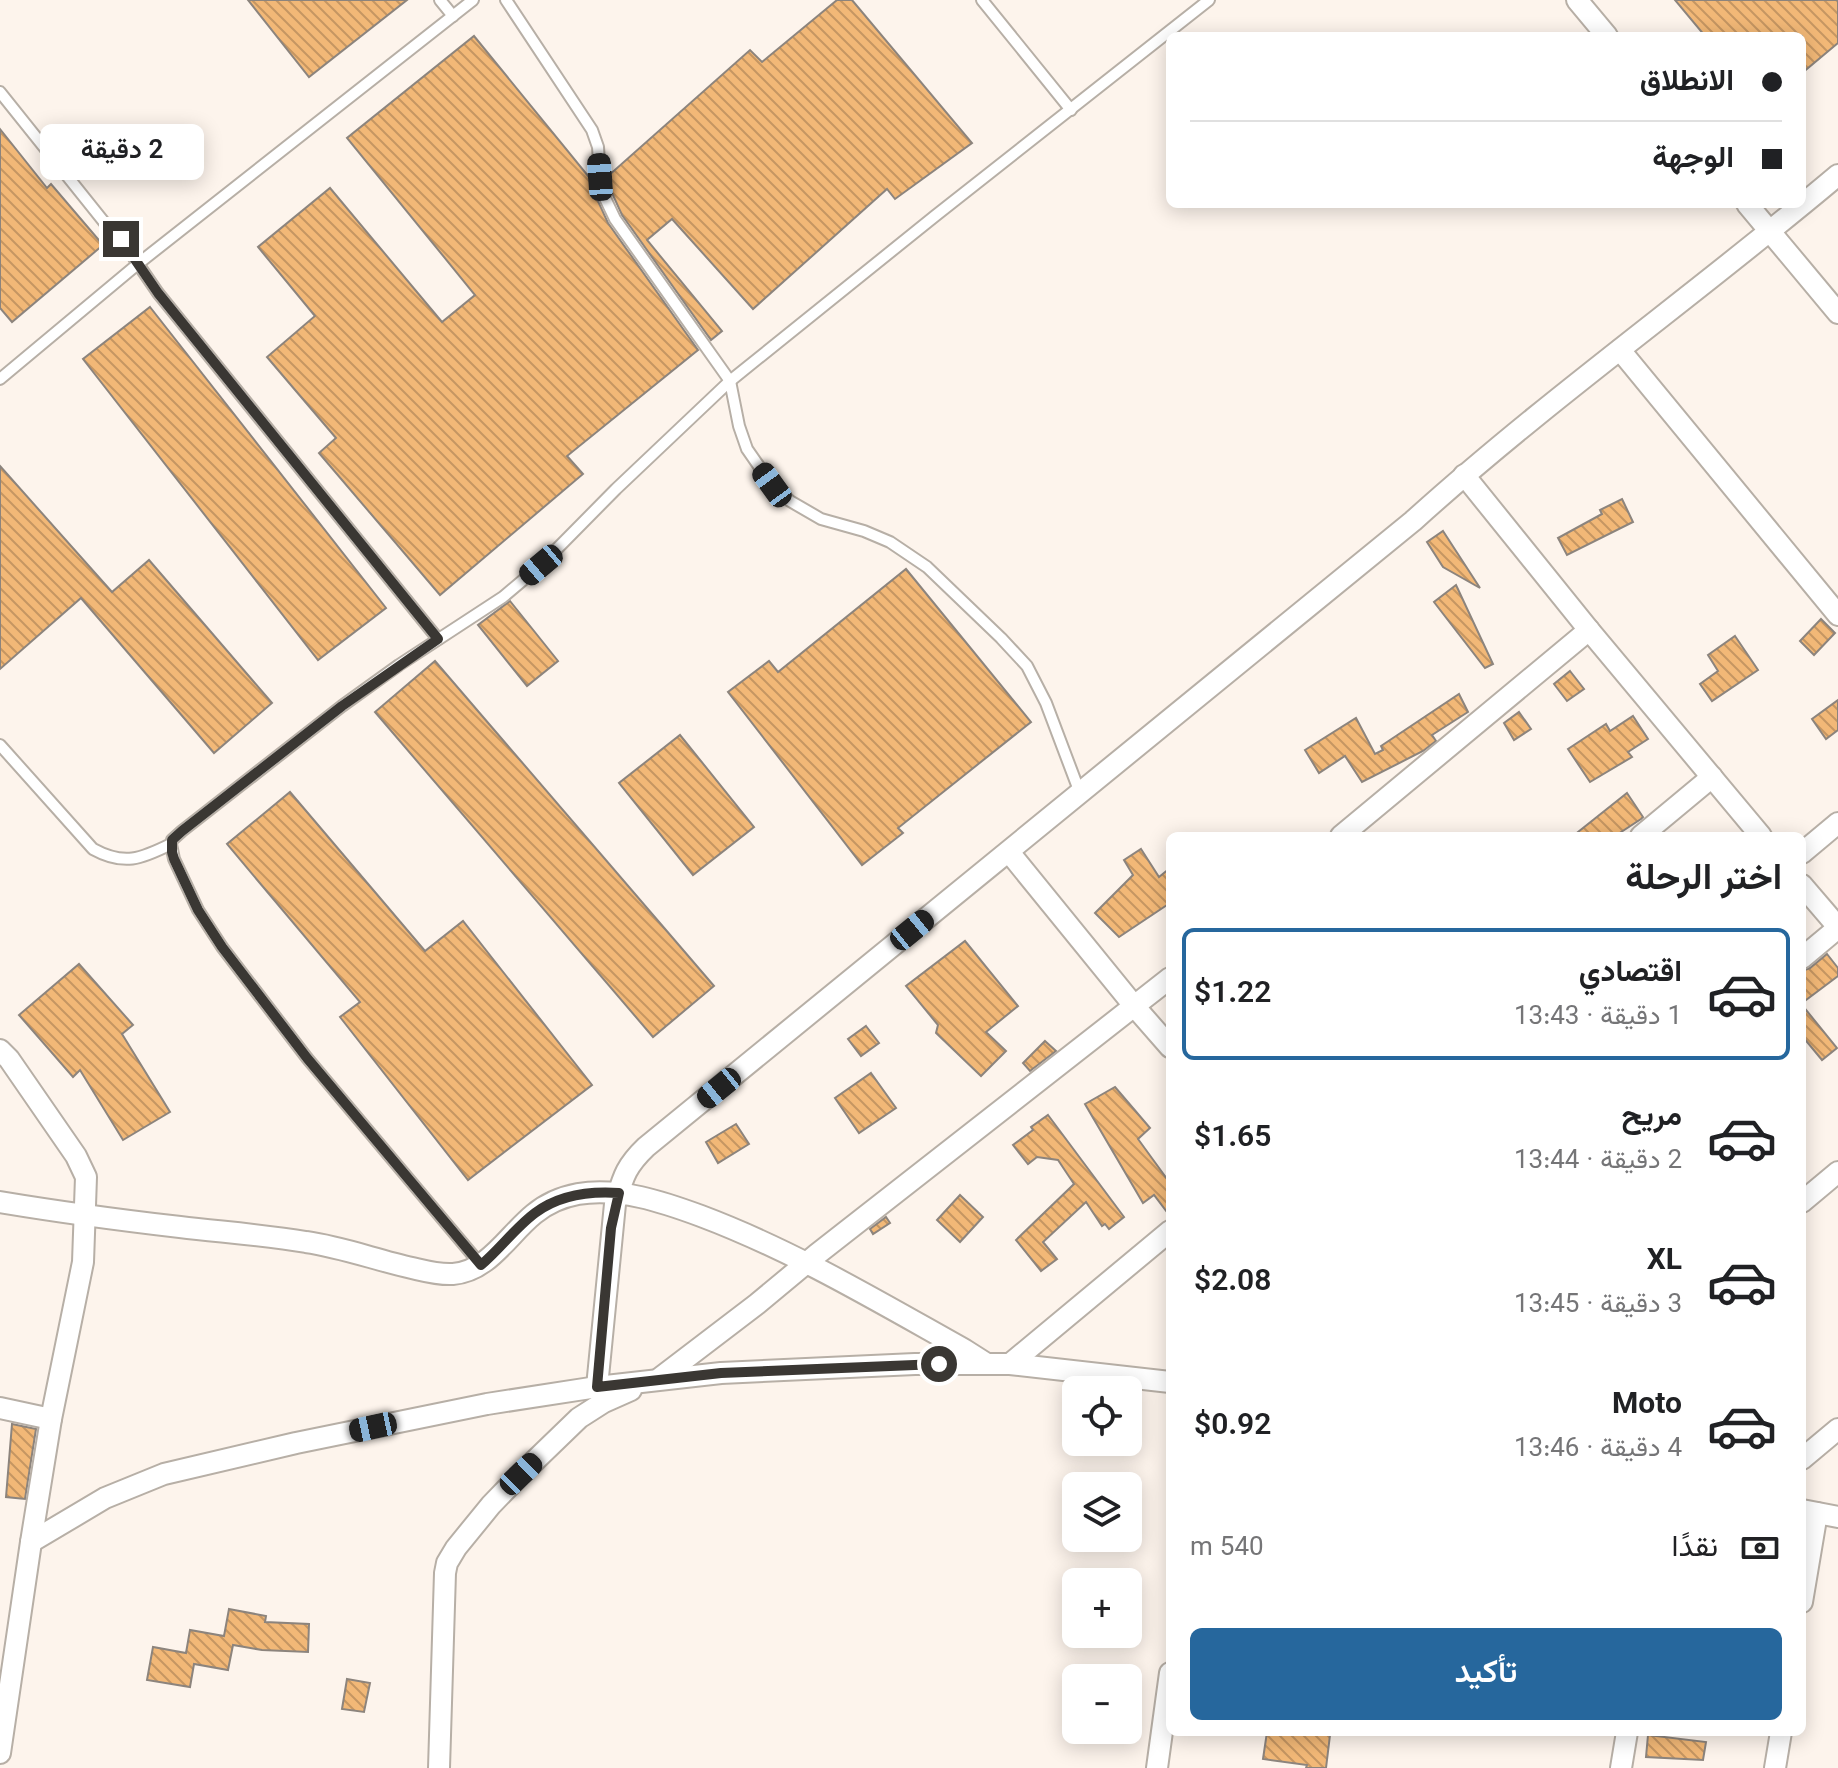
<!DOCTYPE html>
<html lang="ar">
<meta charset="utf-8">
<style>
:root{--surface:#fff;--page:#f2f2f2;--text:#202124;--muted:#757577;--line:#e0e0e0;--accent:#26679d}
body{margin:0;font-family:Georgia,Vazirmatn,serif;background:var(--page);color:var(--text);direction:rtl;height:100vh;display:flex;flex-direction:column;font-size:30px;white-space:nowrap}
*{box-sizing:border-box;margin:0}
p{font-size:26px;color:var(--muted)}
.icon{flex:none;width:44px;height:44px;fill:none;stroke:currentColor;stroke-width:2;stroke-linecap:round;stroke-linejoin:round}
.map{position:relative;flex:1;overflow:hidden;direction:ltr}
.sheet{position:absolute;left:1166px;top:832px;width:640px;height:904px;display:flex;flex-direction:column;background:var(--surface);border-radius:12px;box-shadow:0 4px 20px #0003;direction:rtl}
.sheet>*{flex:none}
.guide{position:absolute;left:1166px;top:32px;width:640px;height:176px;border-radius:12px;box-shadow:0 4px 20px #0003;direction:rtl;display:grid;align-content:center;height:176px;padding:0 24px;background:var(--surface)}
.buttons{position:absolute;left:1062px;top:1376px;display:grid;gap:16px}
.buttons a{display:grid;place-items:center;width:80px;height:80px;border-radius:12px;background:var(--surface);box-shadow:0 4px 20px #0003;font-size:40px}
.end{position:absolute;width:36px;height:36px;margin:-18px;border:10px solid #3a3733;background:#fff;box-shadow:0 0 0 4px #fff}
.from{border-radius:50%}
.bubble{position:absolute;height:56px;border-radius:12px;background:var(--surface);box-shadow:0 4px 20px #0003;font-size:26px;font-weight:600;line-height:56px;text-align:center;direction:rtl}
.car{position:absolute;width:24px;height:48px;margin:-24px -12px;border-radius:10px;box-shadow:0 0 6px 2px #0007;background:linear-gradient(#222 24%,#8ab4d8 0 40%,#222 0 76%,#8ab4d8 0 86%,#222 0)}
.guide b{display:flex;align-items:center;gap:28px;height:76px;font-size:30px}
.guide b+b{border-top:2px solid var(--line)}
.guide i{width:20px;height:20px;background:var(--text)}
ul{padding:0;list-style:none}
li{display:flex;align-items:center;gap:24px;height:132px;margin:0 16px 12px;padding:0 8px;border:4px solid transparent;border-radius:12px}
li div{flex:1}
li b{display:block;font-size:30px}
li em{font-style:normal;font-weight:600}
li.selected{border-color:var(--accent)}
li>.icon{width:72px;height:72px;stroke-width:1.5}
h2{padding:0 24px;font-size:36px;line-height:96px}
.pay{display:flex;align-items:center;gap:20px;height:88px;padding:0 24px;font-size:30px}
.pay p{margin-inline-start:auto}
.cta{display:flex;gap:16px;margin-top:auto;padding:16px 24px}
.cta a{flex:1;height:92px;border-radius:12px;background:var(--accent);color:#fff;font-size:32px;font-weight:600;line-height:92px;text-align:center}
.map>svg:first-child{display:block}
.building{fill:url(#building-back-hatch);stroke:#8c847d;stroke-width:2}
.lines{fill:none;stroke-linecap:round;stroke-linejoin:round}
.service-casing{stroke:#b7afa6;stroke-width:14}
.minor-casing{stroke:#b7afa6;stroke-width:24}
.service{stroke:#fff;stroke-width:10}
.minor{stroke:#fff;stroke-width:20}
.route{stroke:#3a3733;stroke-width:10}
</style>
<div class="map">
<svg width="1838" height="1768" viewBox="0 0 1838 1768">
<defs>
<pattern id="building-back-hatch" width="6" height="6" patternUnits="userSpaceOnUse" patternTransform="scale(2)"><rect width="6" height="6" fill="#f2b877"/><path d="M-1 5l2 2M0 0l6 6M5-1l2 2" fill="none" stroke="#c59662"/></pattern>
</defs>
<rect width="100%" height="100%" fill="#fdf4ec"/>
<g class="building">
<path d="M 248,0 L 407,0 L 309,77 Z"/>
<path d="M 837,0 L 852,0 L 972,143 L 895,199 L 887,189 L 753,309 L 672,219 L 647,240 L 722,331 L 711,340 L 622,215 L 612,193 L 608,176 L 750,50 L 762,62 Z"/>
<path d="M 1675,0 L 1838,0 L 1838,43 L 1802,73 L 1802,36 L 1705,36 Z"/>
<path d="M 474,36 L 593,182 L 597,199 L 608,223 L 698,350 L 567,456 L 583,474 L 440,595 L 319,453 L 336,438 L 267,357 L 315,316 L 258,247 L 330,188 L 442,322 L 475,295 L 347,138 Z"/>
<path d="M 0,129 L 47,188 L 51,184 L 103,245 L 12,322 L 0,308 Z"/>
<path d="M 150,307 L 386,608 L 318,660 L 83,359 Z"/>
<path d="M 0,466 L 112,592 L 149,560 L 272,703 L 214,753 L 81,598 L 0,669 Z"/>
<path d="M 1622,499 L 1633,522 L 1567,555 L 1558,538 L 1602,514 L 1600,510 Z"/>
<path d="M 1443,531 L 1480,588 L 1443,567 L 1427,542 Z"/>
<path d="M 906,569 L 1031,722 L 898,828 L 903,833 L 862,865 L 728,692 L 769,661 L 778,672 Z"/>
<path d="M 1456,585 L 1493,664 L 1485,668 L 1434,602 Z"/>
<path d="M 510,601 L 558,661 L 527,686 L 478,625 Z"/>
<path d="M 1821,619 L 1835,633 L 1814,655 L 1800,641 Z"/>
<path d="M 1735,636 L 1758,670 L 1712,701 L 1700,684 L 1718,671 L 1708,655 Z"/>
<path d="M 435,661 L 714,986 L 653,1037 L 375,712 Z"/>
<path d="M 1570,671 L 1584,689 L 1567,701 L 1554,684 Z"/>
<path d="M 1459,694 L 1468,712 L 1432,735 L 1436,741 L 1423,751 L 1362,782 L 1345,756 L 1319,773 L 1305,750 L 1356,718 L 1375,754 L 1383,750 L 1381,746 Z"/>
<path d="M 1838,700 L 1838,730 L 1826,739 L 1812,719 Z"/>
<path d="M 1519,712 L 1531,729 L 1514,740 L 1504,723 Z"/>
<path d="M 1633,716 L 1648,739 L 1628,752 L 1632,757 L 1590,782 L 1568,749 L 1606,724 L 1610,731 Z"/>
<path d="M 680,735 L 754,827 L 693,875 L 619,783 Z"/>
<path d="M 290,792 L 425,951 L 463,921 L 592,1085 L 468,1180 L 340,1017 L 360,1002 L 227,844 Z"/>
<path d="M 1627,793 L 1643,817 L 1641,819 L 1615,836 L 1573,836 Z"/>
<path d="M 1141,849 L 1159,877 L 1170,868 L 1170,903 L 1119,937 L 1095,913 L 1133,875 L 1124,860 Z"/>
<path d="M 965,941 L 1018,1006 L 986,1032 L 1006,1051 L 981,1076 L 936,1033 L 938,1025 L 906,986 Z"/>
<path d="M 1827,954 L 1838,968 L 1838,976 L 1802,1003 L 1802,971 L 1810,968 Z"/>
<path d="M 79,964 L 133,1025 L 122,1034 L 170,1112 L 123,1140 L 80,1070 L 73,1077 L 19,1015 Z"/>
<path d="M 1802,1005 L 1837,1048 L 1822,1060 L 1802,1036 Z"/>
<path d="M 866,1026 L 879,1043 L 861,1056 L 848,1039 Z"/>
<path d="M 1045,1041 L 1056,1051 L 1030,1071 L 1023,1063 Z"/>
<path d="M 871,1073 L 896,1108 L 859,1133 L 835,1098 Z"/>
<path d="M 1115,1087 L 1150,1128 L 1138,1139 L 1170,1183 L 1170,1216 L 1154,1195 L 1143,1203 L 1085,1104 Z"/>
<path d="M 1048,1115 L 1124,1217 L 1109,1229 L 1105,1224 L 1102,1226 L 1086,1202 L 1043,1242 L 1057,1259 L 1041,1271 L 1016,1240 L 1074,1184 L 1058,1160 L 1037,1157 L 1028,1164 L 1013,1145 L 1033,1130 L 1031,1127 Z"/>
<path d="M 736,1124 L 749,1144 L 718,1163 L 706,1142 Z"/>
<path d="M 960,1195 L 983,1217 L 960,1242 L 937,1220 Z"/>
<path d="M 886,1217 L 890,1223 L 873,1234 L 870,1229 Z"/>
<path d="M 12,1424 L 36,1429 L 25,1499 L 6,1497 Z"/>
<path d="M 229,1609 L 266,1616 L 265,1622 L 309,1624 L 308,1652 L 262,1650 L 233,1645 L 228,1670 L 194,1664 L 190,1687 L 147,1680 L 153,1647 L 186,1653 L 190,1630 L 224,1636 Z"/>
<path d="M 347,1679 L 370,1683 L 364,1712 L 342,1709 Z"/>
<path d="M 1267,1732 L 1313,1732 L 1330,1735 L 1326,1768 L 1306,1768 L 1307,1765 L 1263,1759 Z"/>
<path d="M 1648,1735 L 1706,1742 L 1703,1760 L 1646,1757 Z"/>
</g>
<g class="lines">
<g class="service-casing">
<g id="service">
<path d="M 440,0 L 453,16"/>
<path d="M 506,0 L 592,130 L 598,147 L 600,177 L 604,196 L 615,219 L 730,381 L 739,426 L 747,449 L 772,485 L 790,501 L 821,519 L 864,531 L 890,542 L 927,567 L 1001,638 L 1027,666 L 1046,703 L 1080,793"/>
<path d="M 982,0 L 1071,110"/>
<path d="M 0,92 L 104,222 L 121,239 L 158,293 L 438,639"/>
<path d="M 0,379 L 139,263 L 473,0"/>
<path d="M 0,745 L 93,849 C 124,866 141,859 171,844 L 172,840 L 182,831 L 342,706 L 399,665 L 503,597 L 541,565 L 616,489 L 730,381 L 935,216 L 1209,0"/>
<path d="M 171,844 L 174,859 L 198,910 L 222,947 L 307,1058 L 481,1265"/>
</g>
</g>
<g class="minor-casing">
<g id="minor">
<path d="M 1577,0 L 1607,36"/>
<path d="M 1747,204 L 1838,313"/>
<path d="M 1620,350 L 1838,615"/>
<path d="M 1464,475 L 1589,630 L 1761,836"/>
<path d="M 1341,836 L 1589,630"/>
<path d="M 1641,836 L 1712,777"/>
<path d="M 1009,852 L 1135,1007 L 1170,1047"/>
<path d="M 1802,853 L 1838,823"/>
<path d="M 1802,885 L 1838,927"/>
<path d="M 1802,958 L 1838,928"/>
<path d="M 0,1050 L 9,1059 L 76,1156 L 86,1177 L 83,1262 L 51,1419 L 31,1542 L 0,1753"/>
<path d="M 0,1202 C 60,1212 120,1220 180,1227 C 222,1232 264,1235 306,1242 C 342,1247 376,1260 412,1268 C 425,1271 439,1275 453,1274 C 489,1271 508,1235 534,1214 C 546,1204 562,1197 578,1194 C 619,1187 663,1202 701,1216 C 794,1251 879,1302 965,1350 L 987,1364"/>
<path d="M 1802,1202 L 1838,1172"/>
<path d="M 1010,1364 L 1170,1231"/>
<path d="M 660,1378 L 757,1304 L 816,1255 L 1170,978"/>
<path d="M 597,1387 L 615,1204 C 623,1178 625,1167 646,1147 L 1413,521 C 1548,399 1698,293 1838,175"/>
<path d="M 0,1408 L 51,1419"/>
<path d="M 1802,1459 L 1838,1429"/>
<path d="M 1802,1510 L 1838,1517"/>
<path d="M 31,1542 L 105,1498 L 164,1474 L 296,1443 L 487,1404 L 597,1387 L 721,1373 L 915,1364 L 1010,1364 L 1170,1382"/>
<path d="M 1802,1602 L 1817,1513"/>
<path d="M 439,1768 L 445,1573 L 447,1563 L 456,1548 L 491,1505 L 521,1474 L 579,1418 L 604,1402 L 631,1390"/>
<path d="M 1157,1768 L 1170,1673"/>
<path d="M 1621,1768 L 1627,1732"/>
<path d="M 1775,1768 L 1781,1732"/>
</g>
</g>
<use href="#service" class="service"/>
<use href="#minor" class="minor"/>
</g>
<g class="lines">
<path class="route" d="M 121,239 L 158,293 L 438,639 L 342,706 L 182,831 L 172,840 L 172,852 L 174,859 L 198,910 L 222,947 L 307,1058 L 481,1265 C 500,1249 515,1228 535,1213 C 559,1195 590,1191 619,1193 L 611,1228 L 597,1387 L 721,1373 L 939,1364"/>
</g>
</svg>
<div class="buttons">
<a><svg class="icon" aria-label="locate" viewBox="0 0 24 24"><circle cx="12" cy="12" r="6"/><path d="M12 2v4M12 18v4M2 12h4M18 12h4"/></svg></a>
<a><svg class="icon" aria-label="layers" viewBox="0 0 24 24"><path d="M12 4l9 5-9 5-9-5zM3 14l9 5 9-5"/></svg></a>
<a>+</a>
<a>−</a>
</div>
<i class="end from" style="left:939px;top:1364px"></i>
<i class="end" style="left:121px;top:239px"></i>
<div class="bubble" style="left:40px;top:124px;width:164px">2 دقيقة</div>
<i class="car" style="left:600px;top:177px;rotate:356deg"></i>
<i class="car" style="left:772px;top:485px;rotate:324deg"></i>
<i class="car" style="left:541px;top:565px;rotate:230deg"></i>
<i class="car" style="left:912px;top:930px;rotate:51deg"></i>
<i class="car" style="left:719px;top:1088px;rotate:231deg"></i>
<i class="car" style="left:373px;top:1427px;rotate:258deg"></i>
<i class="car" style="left:521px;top:1474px;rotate:46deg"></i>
<div class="guide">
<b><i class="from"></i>الانطلاق</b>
<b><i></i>الوجهة</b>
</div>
<section class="sheet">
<h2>اختر الرحلة</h2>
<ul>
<li class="selected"><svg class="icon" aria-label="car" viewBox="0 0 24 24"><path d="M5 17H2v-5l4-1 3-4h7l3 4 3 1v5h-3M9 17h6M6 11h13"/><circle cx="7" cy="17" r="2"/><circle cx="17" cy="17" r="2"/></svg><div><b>اقتصادي</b><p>1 دقيقة · 13:43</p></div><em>$1.22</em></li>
<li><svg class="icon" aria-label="car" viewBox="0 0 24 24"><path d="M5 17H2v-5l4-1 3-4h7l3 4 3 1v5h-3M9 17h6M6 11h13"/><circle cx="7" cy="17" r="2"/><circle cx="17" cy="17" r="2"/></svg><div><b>مريح</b><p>2 دقيقة · 13:44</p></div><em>$1.65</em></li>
<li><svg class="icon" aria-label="car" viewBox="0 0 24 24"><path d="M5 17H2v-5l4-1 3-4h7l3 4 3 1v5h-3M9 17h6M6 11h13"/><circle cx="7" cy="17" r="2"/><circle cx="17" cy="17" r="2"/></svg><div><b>XL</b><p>3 دقيقة · 13:45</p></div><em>$2.08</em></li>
<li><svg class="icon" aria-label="car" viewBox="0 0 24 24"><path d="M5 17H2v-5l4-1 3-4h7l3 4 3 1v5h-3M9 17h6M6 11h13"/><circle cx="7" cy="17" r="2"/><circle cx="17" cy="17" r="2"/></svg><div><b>Moto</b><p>4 دقيقة · 13:46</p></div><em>$0.92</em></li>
</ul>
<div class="pay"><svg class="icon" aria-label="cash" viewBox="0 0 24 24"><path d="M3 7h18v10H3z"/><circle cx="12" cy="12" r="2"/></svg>نقدًا<p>540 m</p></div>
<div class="cta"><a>تأكيد</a></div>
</section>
</div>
